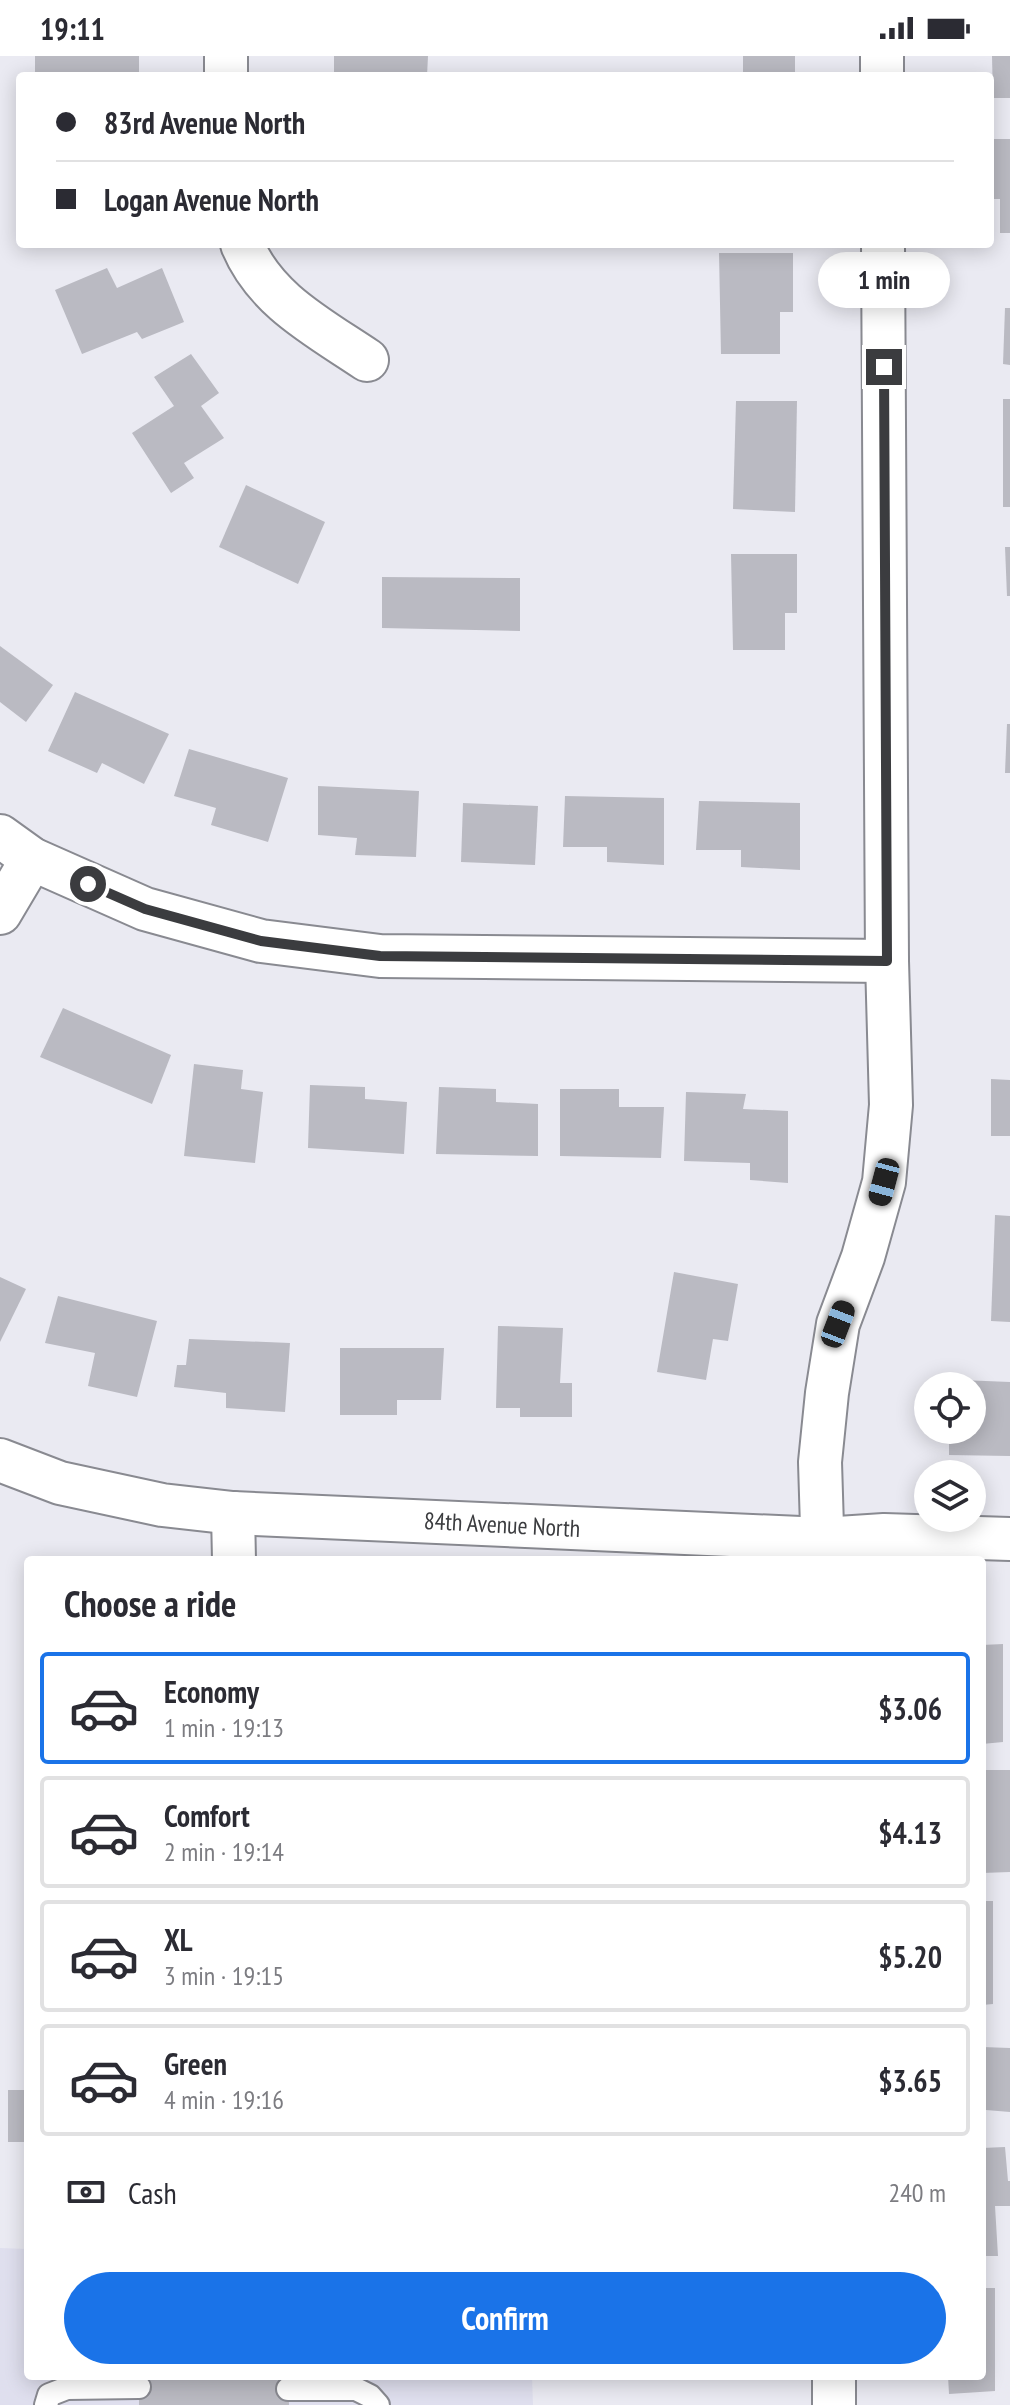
<!DOCTYPE html>
<meta charset="utf-8">
<style>
:root{--surface:#fff;--page:#f7f7f7;--text:#2b2b33;--muted:#7c7c81;--line:#e1e1e2;--accent:#1a73e8}
body{margin:0;font-family:"PT Sans Narrow",sans-serif;background:var(--page);color:var(--text);height:100vh;display:flex;flex-direction:column;font-size:30px;white-space:nowrap}
*{box-sizing:border-box;margin:0}
p{font-size:26px;color:var(--muted)}
.icon{flex:none;width:44px;height:44px;fill:none;stroke:currentColor;stroke-width:2;stroke-linecap:round;stroke-linejoin:round}
.map{position:relative;flex:1;overflow:hidden}
.panel{position:absolute;left:24px;top:1500px;width:962px;height:824px;display:flex;flex-direction:column;background:var(--surface);border-radius:8px;box-shadow:0 4px 20px #0003}
.panel>*{flex:none}
.top-card{position:absolute;left:16px;top:16px;width:978px;height:176px;border-radius:8px;box-shadow:0 4px 20px #0003;display:grid;align-content:center;height:176px;padding:0 40px;background:var(--surface)}
.fabs{position:absolute;left:914px;top:1316px;display:grid;gap:16px}
.fabs a{display:grid;place-items:center;width:72px;height:72px;border-radius:50%;background:var(--surface);box-shadow:0 4px 20px #0003;font-size:40px}
.end{position:absolute;width:36px;height:36px;margin:-18px;border:10px solid #3b3c3f;background:#fff;box-shadow:0 0 0 4px #fff}
.from{border-radius:50%}
.bubble{position:absolute;height:56px;border-radius:28px;background:var(--surface);box-shadow:0 4px 20px #0003;font-size:26px;font-weight:700;line-height:56px;text-align:center}
.car{position:absolute;width:24px;height:48px;margin:-24px -12px;border-radius:10px;box-shadow:0 0 6px 2px #0007;background:linear-gradient(#222 24%,#8ab4d8 0 40%,#222 0 76%,#8ab4d8 0 86%,#222 0)}
.top-card b{display:flex;align-items:center;gap:28px;height:76px;font-size:30px}
.top-card b+b{border-top:2px solid var(--line)}
.top-card i{width:20px;height:20px;background:var(--text)}
ul{padding:0;list-style:none}
li{display:flex;align-items:center;gap:24px;height:112px;margin:0 16px 12px;padding:0 24px;border:4px solid var(--line);border-radius:8px}
li div{flex:1}
li b{display:block;font-size:30px}
li em{font-style:normal;font-weight:700}
li.current{border-color:var(--accent)}
li>.icon{width:72px;height:72px;stroke-width:1.5}
h2{padding:0 40px;font-size:36px;line-height:96px}
.pay{display:flex;align-items:center;gap:20px;height:88px;padding:0 40px;font-size:30px}
.pay p{margin-inline-start:auto}
.primary-button{display:flex;gap:16px;margin-top:auto;padding:16px 40px}
.primary-button a{flex:1;height:92px;border-radius:48px;background:var(--accent);color:#fff;font-size:32px;font-weight:700;line-height:92px;text-align:center}
.status{display:flex;justify-content:space-between;align-items:center;height:56px;padding:0 40px;background:var(--surface);direction:ltr}
.status svg{height:22px;fill:currentColor}
.map>svg:first-child{display:block}
.built{fill:#dfdfee}
.building{fill:#babac2}
.lines{fill:none;stroke-linecap:round;stroke-linejoin:round}
.lane-casing{stroke:#898a91;stroke-width:26}
.street-casing{stroke:#898a91;stroke-width:46}
.lane{stroke:#fff;stroke-width:22}
.street{stroke:#fff;stroke-width:42}
.route{stroke:#3b3c3f;stroke-width:10}
.labels{text-anchor:middle;stroke-width:7;stroke-linejoin:round;paint-order:stroke}
.street-label{font-size:24px;fill:#3b3c3f;stroke:#fff}
</style>
<div class="status"><b>19:11</b><svg viewBox="0 0 49 12"><path d="M0 12V9h3v3zM5 12V6h3v6zM10 12V3h3v9zM15 12V0h3v12zM26 1h20v11H26zM47 4h2v5h-2z"/></svg></div>
<div class="map">
<svg width="1010" height="2349" viewBox="0 0 1010 2349">
<rect width="100%" height="100%" fill="#eaeaf2"/>
<path class="built" d="M 0,2192 L 28,2193 L 28,2320 L 532,2320 L 533,2349 L 0,2349 Z"/>
<g class="building">
<rect x="35" y="0" width="104" height="20"/>
<path d="M 334,0 L 428,0 L 427,20 L 334,20 Z"/>
<rect x="743" y="0" width="52" height="20"/>
<path d="M 992,0 L 1010,0 L 1010,42 L 993,42 Z"/>
<path d="M 990,83 L 1010,83 L 1010,177 L 1000,177 L 1000,143 L 990,143 Z"/>
<path d="M 719,197 L 793,197 L 793,256 L 780,256 L 780,298 L 721,298 Z"/>
<path d="M 107,212 L 117,232 L 162,212 L 184,266 L 142,283 L 137,276 L 82,298 L 55,234 Z"/>
<path d="M 1005,252 L 1010,252 L 1010,309 L 1003,308 Z"/>
<path d="M 191,298 L 219,337 L 201,350 L 224,382 L 184,407 L 194,422 L 171,437 L 132,377 L 174,350 L 154,321 Z"/>
<rect x="1003" y="343" width="7" height="108"/>
<path d="M 736,345 L 797,345 L 795,456 L 733,453 Z"/>
<path d="M 246,429 L 325,466 L 298,528 L 219,491 Z"/>
<path d="M 1005,491 L 1010,491 L 1010,540 L 1007,540 Z"/>
<path d="M 731,498 L 797,498 L 797,557 L 785,557 L 785,594 L 733,594 Z"/>
<path d="M 382,521 L 520,522 L 520,575 L 382,572 Z"/>
<path d="M 0,590 L 53,629 L 26,666 L 0,646 Z"/>
<path d="M 75,636 L 169,678 L 144,728 L 102,707 L 97,717 L 48,695 Z"/>
<path d="M 1007,668 L 1010,668 L 1010,717 L 1005,717 Z"/>
<path d="M 189,693 L 288,722 L 268,786 L 211,769 L 216,752 L 174,740 Z"/>
<path d="M 318,730 L 419,735 L 416,801 L 355,799 L 357,782 L 318,779 Z"/>
<path d="M 565,740 L 664,742 L 664,809 L 607,806 L 607,791 L 563,791 Z"/>
<path d="M 699,745 L 800,747 L 800,814 L 741,811 L 741,794 L 696,794 Z"/>
<path d="M 463,747 L 538,750 L 535,809 L 461,806 Z"/>
<path d="M 63,952 L 171,999 L 152,1048 L 40,1001 Z"/>
<path d="M 194,1008 L 243,1014 L 241,1033 L 263,1036 L 255,1107 L 184,1100 Z"/>
<path d="M 991,1023 L 1010,1024 L 1010,1080 L 991,1080 Z"/>
<path d="M 310,1029 L 365,1031 L 365,1043 L 407,1046 L 404,1098 L 308,1092 Z"/>
<path d="M 439,1031 L 496,1033 L 496,1046 L 538,1048 L 538,1100 L 436,1098 Z"/>
<path d="M 560,1033 L 619,1033 L 619,1051 L 664,1051 L 661,1102 L 560,1100 Z"/>
<path d="M 686,1036 L 746,1038 L 743,1053 L 788,1055 L 788,1127 L 750,1124 L 750,1107 L 684,1105 Z"/>
<path d="M 995,1159 L 1010,1160 L 1010,1266 L 991,1265 Z"/>
<path d="M 674,1216 L 738,1228 L 728,1285 L 713,1283 L 706,1324 L 657,1316 Z"/>
<path d="M 0,1221 L 26,1233 L 0,1286 Z"/>
<path d="M 58,1240 L 157,1265 L 137,1341 L 88,1330 L 95,1297 L 45,1287 Z"/>
<path d="M 498,1270 L 563,1272 L 560,1327 L 572,1327 L 572,1361 L 520,1361 L 520,1352 L 496,1352 Z"/>
<path d="M 189,1283 L 290,1287 L 285,1356 L 226,1352 L 226,1337 L 174,1331 L 177,1309 L 186,1309 Z"/>
<path d="M 340,1292 L 444,1292 L 441,1344 L 397,1344 L 397,1359 L 340,1359 Z"/>
<path d="M 961,1324 L 1010,1326 L 1010,1400 L 949,1399 L 949,1374 L 972,1374 L 972,1330 L 961,1330 Z"/>
<path d="M 1003,1588 L 1003,1686 L 982,1688 L 982,1589 Z"/>
<path d="M 982,1714 L 1010,1714 L 1010,1816 L 982,1817 Z"/>
<path d="M 982,1845 L 993,1845 L 993,1948 L 982,1949 Z"/>
<path d="M 982,1991 L 1010,1992 L 1010,2056 L 986,2054 L 986,2067 L 982,2067 Z"/>
<rect x="8" y="2034" width="20" height="52"/>
<path d="M 1005,2091 L 1008,2125 L 1010,2125 L 1010,2150 L 995,2150 L 998,2200 L 982,2200 L 982,2092 Z"/>
<path d="M 982,2232 L 995,2232 L 995,2335 L 949,2338 L 948,2320 L 982,2320 Z"/>
<path d="M 139,2320 L 288,2320 L 289,2349 L 139,2349 Z"/>
</g>
<g class="lines">
<g class="lane-casing">
<g id="lane">
<path d="M 288,2333 L 356,2333 L 370,2340 L 378,2349"/>
<path d="M 46,2349 L 49,2339 L 67,2332 L 139,2331"/>
</g>
</g>
<g class="street-casing">
<g id="street">
<path d="M 226,0 L 226,20"/>
<path d="M 882,0 L 882,20"/>
<path d="M 242,188 C 265,244 318,271 367,304"/>
<path d="M 0,780 L 32,803 L 145,853 L 261,885 L 380,900 L 887,905"/>
<path d="M 0,857 L 32,803"/>
<path d="M 0,1404 L 60,1427 L 162,1449 L 233,1457 L 823,1483 L 884,1479 L 1010,1483"/>
<path d="M 233,1457 L 234,1504"/>
<path d="M 823,1504 L 820,1406 L 827,1337 L 838,1268 L 863,1201 L 884,1126 L 891,1049 L 887,905 L 883,188"/>
<path d="M 834,2320 L 834,2349"/>
</g>
</g>
<use href="#lane" class="lane"/>
<use href="#street" class="street"/>
</g>
<g class="lines">
<path class="route" d="M 88,828 L 145,853 L 261,885 L 380,900 L 887,905 L 884,311"/>
</g>
<g class="labels">
<g class="street-label">
<text transform="translate(502 1469) rotate(3)" y="8">84th Avenue North</text>
</g>
</g>
</svg>
<div class="fabs">
<a><svg class="icon" aria-label="locate" viewBox="0 0 24 24"><circle cx="12" cy="12" r="6"/><path d="M12 2v4M12 18v4M2 12h4M18 12h4"/></svg></a>
<a><svg class="icon" aria-label="layers" viewBox="0 0 24 24"><path d="M12 4l9 5-9 5-9-5zM3 14l9 5 9-5"/></svg></a>
</div>
<i class="end from" style="left:88px;top:828px"></i>
<i class="end" style="left:884px;top:311px"></i>
<div class="bubble" style="left:818px;top:196px;width:132px">1 min</div>
<i class="car" style="left:884px;top:1126px;rotate:195deg"></i>
<i class="car" style="left:838px;top:1268px;rotate:21deg"></i>
<div class="top-card">
<b><i class="from"></i>83rd Avenue North</b>
<b><i></i>Logan Avenue North</b>
</div>
<section class="panel">
<h2>Choose a ride</h2>
<ul>
<li class="current"><svg class="icon" aria-label="car" viewBox="0 0 24 24"><path d="M5 17H2v-5l4-1 3-4h7l3 4 3 1v5h-3M9 17h6M6 11h13"/><circle cx="7" cy="17" r="2"/><circle cx="17" cy="17" r="2"/></svg><div><b>Economy</b><p>1 min · 19:13</p></div><em>$3.06</em></li>
<li><svg class="icon" aria-label="car" viewBox="0 0 24 24"><path d="M5 17H2v-5l4-1 3-4h7l3 4 3 1v5h-3M9 17h6M6 11h13"/><circle cx="7" cy="17" r="2"/><circle cx="17" cy="17" r="2"/></svg><div><b>Comfort</b><p>2 min · 19:14</p></div><em>$4.13</em></li>
<li><svg class="icon" aria-label="car" viewBox="0 0 24 24"><path d="M5 17H2v-5l4-1 3-4h7l3 4 3 1v5h-3M9 17h6M6 11h13"/><circle cx="7" cy="17" r="2"/><circle cx="17" cy="17" r="2"/></svg><div><b>XL</b><p>3 min · 19:15</p></div><em>$5.20</em></li>
<li><svg class="icon" aria-label="car" viewBox="0 0 24 24"><path d="M5 17H2v-5l4-1 3-4h7l3 4 3 1v5h-3M9 17h6M6 11h13"/><circle cx="7" cy="17" r="2"/><circle cx="17" cy="17" r="2"/></svg><div><b>Green</b><p>4 min · 19:16</p></div><em>$3.65</em></li>
</ul>
<div class="pay"><svg class="icon" aria-label="cash" viewBox="0 0 24 24"><path d="M3 7h18v10H3z"/><circle cx="12" cy="12" r="2"/></svg>Cash<p>240 m</p></div>
<div class="primary-button"><a>Confirm</a></div>
</section>
</div>
